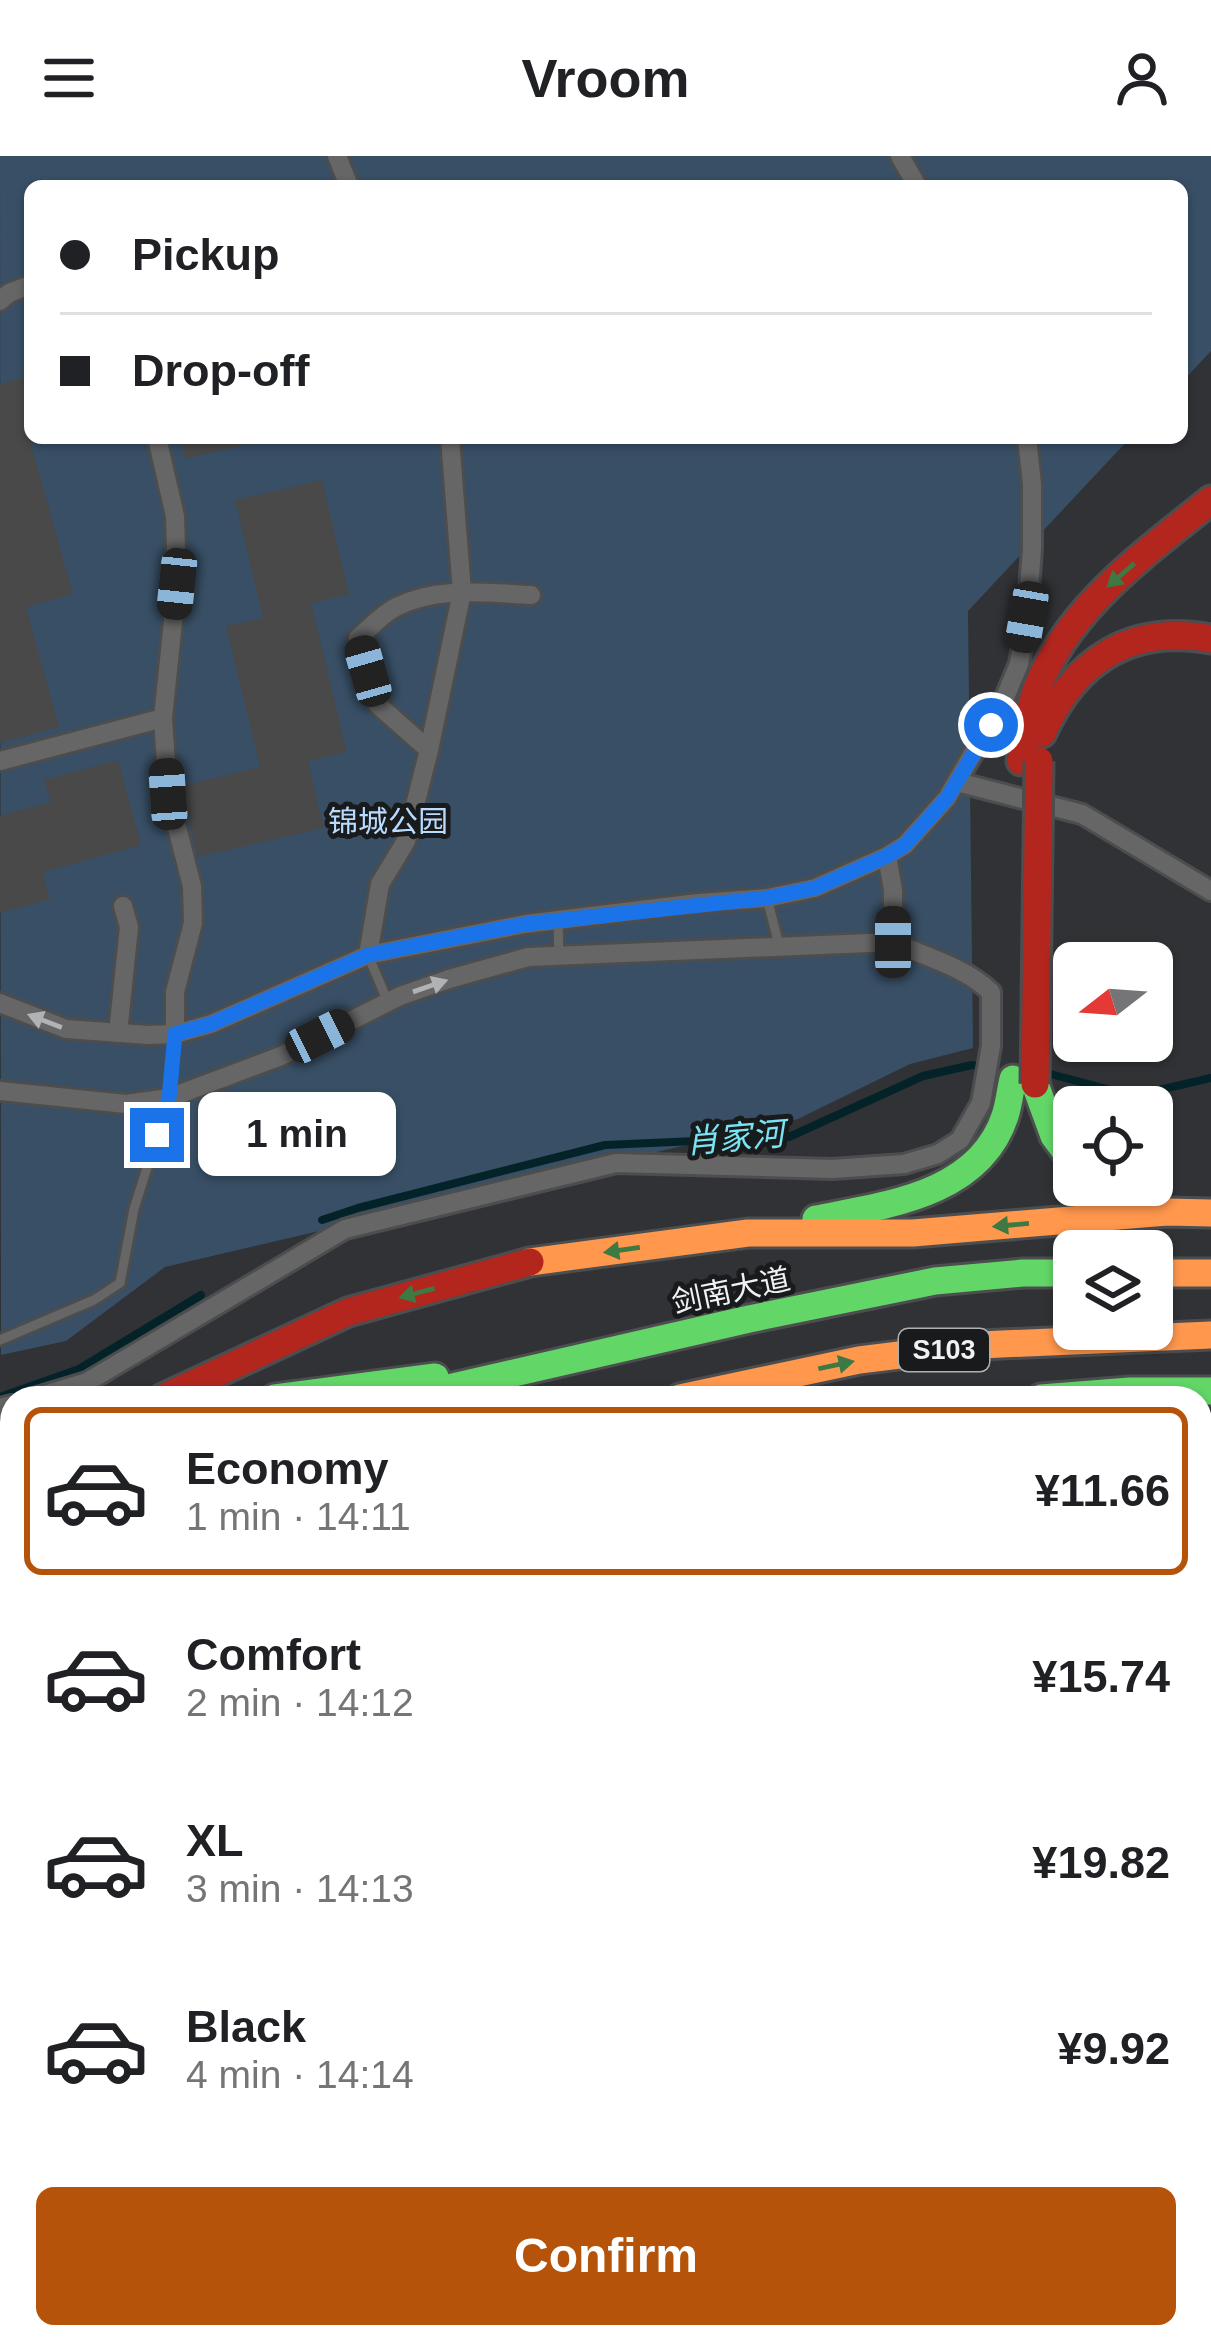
<!DOCTYPE html>
<meta charset="utf-8">
<style>
:root{--surface:#fff;--page:#f2f2f2;--text:#202124;--muted:#757577;--line:#e0e0e0;--accent:#b45309}
body{margin:0;font-family:Arial,"Noto Sans SC",sans-serif;background:var(--page);color:var(--text);height:100vh;display:flex;flex-direction:column;font-size:45px;white-space:nowrap}
*{box-sizing:border-box;margin:0}
p{font-size:39px;color:var(--muted)}
.icon{flex:none;width:66px;height:66px;fill:none;stroke:currentColor;stroke-width:2;stroke-linecap:round;stroke-linejoin:round}
.map{position:relative;flex:1;overflow:hidden}
.sheet{position:absolute;left:0px;top:1230px;width:1212px;height:963px;display:flex;flex-direction:column;background:var(--surface);border-radius:36px 36px 0 0;box-shadow:0 3px 9px #0004}
.sheet>*{flex:none}
.hud{position:absolute;left:24px;top:24px;width:1164px;height:264px;border-radius:18px;box-shadow:0 3px 9px #0004;display:grid;align-content:center;height:264px;padding:0 36px;background:var(--surface)}
.needle{width:78px;rotate:253deg}
.fabs{position:absolute;left:1053px;top:786px;display:grid;gap:24px}
.fabs a{display:grid;place-items:center;width:120px;height:120px;border-radius:18px;background:var(--surface);box-shadow:0 3px 9px #0004;font-size:60px}
.end{position:absolute;width:54px;height:54px;margin:-27px;border:15px solid #1a73e8;background:#fff;box-shadow:0 0 0 6px #fff}
.from{border-radius:50%}
.bubble{position:absolute;height:84px;border-radius:18px;background:var(--surface);box-shadow:0 3px 9px #0004;font-size:39px;font-weight:700;line-height:84px;text-align:center}
.car{position:absolute;width:36px;height:72px;margin:-36px -18px;border-radius:15px;box-shadow:0 0 9px 3px #0007;background:linear-gradient(#222 24%,#8ab4d8 0 40%,#222 0 76%,#8ab4d8 0 86%,#222 0)}
.hud b{display:flex;align-items:center;gap:42px;height:114px;font-size:45px}
.hud b+b{border-top:3px solid var(--line)}
.hud i{width:30px;height:30px;background:var(--text)}
ul{padding:21px 0 0;list-style:none}
li{display:flex;align-items:center;gap:36px;height:168px;margin:0 24px 18px;padding:0 12px;border:6px solid transparent;border-radius:18px}
li div{flex:1}
li b{display:block;font-size:45px}
li em{font-style:normal;font-weight:700}
li.on{border-color:var(--accent)}
li>.icon{width:108px;height:108px;stroke-width:1.5}
.cta{display:flex;gap:24px;margin-top:auto;padding:24px 36px}
.cta a{flex:1;height:138px;border-radius:18px;background:var(--accent);color:#fff;font-size:48px;font-weight:700;line-height:138px;text-align:center}
header{display:flex;justify-content:space-between;align-items:center;height:156px;padding:0 36px;background:var(--surface);font-size:54px;font-weight:700}
.map>svg:first-child{display:block}
.green{fill:#384f65}
.water{fill:#042328}
.lines{fill:none;stroke-linecap:round;stroke-linejoin:round}
.stream{stroke:#042328;stroke-width:8}
.building{fill:#49494a}
.lane-casing{stroke:#4c4d4f;stroke-width:15}
.street-casing{stroke:#4c4d4f;stroke-width:24}
.fast-casing{stroke:#4c4d4f;stroke-width:33}
.slow-casing{stroke:#4c4d4f;stroke-width:33}
.jam-casing{stroke:#4c4d4f;stroke-width:33}
.lane{stroke:#666;stroke-width:9}
.street{stroke:#666;stroke-width:18}
.fast{stroke:#63d668;stroke-width:27}
.slow{stroke:#ff974d;stroke-width:27}
.jam{stroke:#b3261e;stroke-width:27}
.jam-bridge-casing{stroke:#4c4d4f;stroke-width:33;stroke-linecap:butt}
.jam-bridge{stroke:#b3261e;stroke-width:27}
.oneway{fill:#3e7842}
.oneway2{fill:#b1b2b4}
.route{stroke:#1a73e8;stroke-width:15}
.labels{text-anchor:middle;stroke-width:10;stroke-linejoin:round;paint-order:stroke}
.shield{fill:#181a1c;stroke:#aeb0b3;stroke-width:3}
.shield-label{font-size:27px;font-weight:bold;fill:#eff1f4}
.park-label{font-size:30px;fill:#b9dcfe;stroke:#181a1c}
.street-label{font-size:30px;fill:#eff1f4;stroke:#181a1c}
.water-label{font-size:33px;font-style:italic;fill:#79e4f4;stroke:#181a1c}
</style>
<header><svg class="icon" aria-label="menu" viewBox="0 0 24 24"><path d="M4 6h16M4 12h16M4 18h16"/></svg>Vroom<svg class="icon" aria-label="person" viewBox="0 0 24 24"><circle cx="12" cy="8" r="4"/><path d="M4 21q1-7 8-7t8 7"/></svg></header>
<div class="map">
<svg width="1211" height="2192" viewBox="0 0 1211 2192">
<rect width="100%" height="100%" fill="#303235"/>
<g class="green">
<path d="M 0,0 L 1211,0 L 1211,195 L 1182,226 L 1182,30 L 30,30 L 30,282 L 1130,282 L 968,455 L 973,892 L 910,908 L 798,963 L 165,1111 L 66,1185 L 1,1199 Z"/>
<path d="M 1200,1264 L 1211,1265 L 1211,2192 L 0,2192 L 0,1480 L 12,1477 L 12,2181 L 1200,2181 Z"/>
</g>
<g class="water">
<path d="M 1200,1322 L 1211,1324 L 1211,1727 L 1205,1746 L 1211,1759 L 1211,2047 L 1200,2024 L 1211,1991 L 1200,1957 L 1200,1830 L 1206,1822 L 1200,1803 Z"/>
<path d="M 12,1655 L 12,2181 L 1144,2181 L 1146,2192 L 0,2192 L 0,1662 Z"/>
</g>
<g class="lines">
<g class="stream">
<path d="M 1043,916 L 1133,940 L 1211,922"/>
<path d="M 322,1064 L 358,1052 L 605,989 L 789,981 L 923,920 L 972,909 L 986,911"/>
<path d="M 0,1241 L 79,1213 L 201,1139"/>
</g>
</g>
<g class="building">
<path d="M 30,220 L 30,285 L 73,438 L 26,451 L 59,571 L 0,587 L 0,228 Z"/>
<path d="M 180,282 L 242,282 L 243,289 L 185,303 Z"/>
<path d="M 322,324 L 349,438 L 311,447 L 347,596 L 308,605 L 324,672 L 198,701 L 181,630 L 260,611 L 226,470 L 263,462 L 235,344 Z"/>
<path d="M 118,604 L 141,689 L 43,716 L 50,743 L 0,757 L 0,660 L 51,646 L 44,624 Z"/>
</g>
<g class="lines">
<g class="lane-casing">
<g id="lane">
<path d="M 767,742 L 779,789"/>
<path d="M 558,766 L 559,800"/>
<path d="M 368,799 L 387,844"/>
<path d="M 0,1184 L 94,1144 L 120,1127 L 134,1053 L 169,942 L 175,878"/>
</g>
</g>
<g class="street-casing">
<g id="street">
<path d="M 337,0 L 349,30"/>
<path d="M 900,0 L 917,30"/>
<path d="M 0,145 L 9,137 L 30,129"/>
<path d="M 157,282 L 175,360 L 177,427 L 163,562 L 168,637 L 192,730 L 193,767 L 175,836 L 175,878"/>
<path d="M 429,594 L 378,549 L 358,482 C 370,472 382,458 396,451 C 438,430 486,437 531,439"/>
<path d="M 0,605 L 163,562"/>
<path d="M 957,626 L 1082,658 L 1211,735"/>
<path d="M 887,700 L 893,734 L 893,786"/>
<path d="M 368,799 L 380,728 L 406,685 L 429,594 L 462,436 L 450,282"/>
<path d="M 0,847 L 66,873 L 148,879 L 175,878 L 211,868 L 368,799 L 525,768 L 698,747 L 767,742 L 815,732 L 887,700 L 905,689 L 947,642 L 1003,546 L 1019,508 L 1027,461 L 1032,392 L 1032,328 L 1027,282"/>
<path d="M 118,877 L 129,771 L 123,750"/>
<path d="M 0,935 L 126,948 L 169,942 L 281,900 L 400,840 L 449,823 L 528,801 L 893,786 C 928,802 963,810 991,836 L 991,890 L 981,947 L 960,984 L 938,998 L 904,1008 L 832,1013 L 616,1007 L 345,1073 L 87,1226 L 34,1242"/>
<path d="M 0,1252 L 12,1249"/>
<path d="M 1200,1643 L 1211,1643"/>
</g>
</g>
<g class="fast-casing">
<g id="fast">
<path d="M 1035,928 L 1054,980 L 1074,1007"/>
<path d="M 816,1063 C 886,1049 979,1039 1005,960 C 1009,948 1010,935 1013,923"/>
<path d="M 275,1242 L 435,1221"/>
<path d="M 405,1242 L 749,1163 L 935,1125 L 1023,1117 L 1074,1117"/>
<path d="M 1041,1242 L 1130,1235 L 1211,1235"/>
<path d="M 0,1382 L 12,1379"/>
<path d="M 0,1434 L 12,1431"/>
<path d="M 1200,2033 L 1211,2047"/>
</g>
</g>
<g class="slow-casing">
<g id="slow">
<path d="M 1102,1029 L 1158,1053"/>
<path d="M 530,1106 L 748,1077 L 913,1077 L 1167,1056 L 1211,1057"/>
<path d="M 1152,1117 L 1211,1117"/>
<path d="M 680,1242 L 859,1204 L 980,1189 L 1211,1179"/>
<path d="M 0,1292 L 12,1289"/>
<path d="M 0,1334 L 12,1331"/>
<path d="M 1200,1797 L 1211,1793"/>
</g>
</g>
<g class="jam-casing">
<g id="jam">
<path d="M 1042,577 C 1075,504 1131,468 1211,483"/>
<path d="M 1021,605 C 1026,581 1028,556 1037,533 C 1069,450 1145,398 1211,344"/>
<path d="M 163,1242 L 348,1156 L 530,1106"/>
</g>
</g>
<use href="#lane" class="lane"/>
<use href="#street" class="street"/>
<use href="#fast" class="fast"/>
<use href="#slow" class="slow"/>
<use href="#jam" class="jam"/>
<g class="jam-bridge-casing">
<path id="jam-bridge" d="M 1035,928 L 1039,605"/>
</g>
<use href="#jam-bridge" class="jam-bridge"/>
</g>
<defs><path id="oneway-solid" d="M-6-.8H1V-3.2L6.5 0L1 3.2V.8H-6Z" transform="scale(3)"/></defs>
<g class="oneway">
<use href="#oneway-solid" transform="translate(1121 419) rotate(139)"/>
<use href="#oneway-solid" transform="translate(1011 1069) rotate(175)"/>
<use href="#oneway-solid" transform="translate(622 1094) rotate(172)"/>
<use href="#oneway-solid" transform="translate(417 1137) rotate(165)"/>
<use href="#oneway-solid" transform="translate(836 1209) rotate(-12)"/>
</g>
<g class="oneway2">
<use href="#oneway-solid" transform="translate(430 830) rotate(-19)"/>
<use href="#oneway-solid" transform="translate(45 865) rotate(-159)"/>
</g>
<g class="lines">
<path class="route" d="M 157,979 L 169,942 L 175,878 L 211,868 L 368,799 L 525,768 L 766,742 L 815,732 L 887,700 L 905,689 L 947,642 L 991,569"/>
</g>
<g class="labels">
<rect class="shield" x="899" y="1173" width="90" height="42" rx="9"/>
<g class="shield-label">
<text x="944" y="1203">S103</text>
</g>
<g class="park-label">
<text x="388" y="676">锦城公园</text>
</g>
<g class="street-label">
<text transform="translate(731 1135) rotate(-12)" y="10">剑南大道</text>
</g>
<g class="water-label">
<text transform="translate(735 981) rotate(-5)" y="12">肖家河</text>
</g>
</g>
</svg>
<div class="fabs">
<a><svg class="needle" viewBox="-14 -14 28 28"><path d="M0-13l5 13h-10z" fill="#e53935"/><path d="M0 13l5-13h-10z" fill="#757577"/></svg></a>
<a><svg class="icon" aria-label="locate" viewBox="0 0 24 24"><circle cx="12" cy="12" r="6"/><path d="M12 2v4M12 18v4M2 12h4M18 12h4"/></svg></a>
<a><svg class="icon" aria-label="layers" viewBox="0 0 24 24"><path d="M12 4l9 5-9 5-9-5zM3 14l9 5 9-5"/></svg></a>
</div>
<i class="end from" style="left:991px;top:569px"></i>
<i class="end" style="left:157px;top:979px"></i>
<div class="bubble" style="left:198px;top:936px;width:198px">1 min</div>
<i class="car" style="left:177px;top:428px;rotate:186deg"></i>
<i class="car" style="left:1027px;top:461px;rotate:190deg"></i>
<i class="car" style="left:368px;top:515px;rotate:344deg"></i>
<i class="car" style="left:168px;top:638px;rotate:356deg"></i>
<i class="car" style="left:893px;top:786px;rotate:0deg"></i>
<i class="car" style="left:320px;top:880px;rotate:63deg"></i>
<div class="hud">
<b><i class="from"></i>Pickup</b>
<b><i></i>Drop-off</b>
</div>
<section class="sheet">
<ul>
<li class="on"><svg class="icon" aria-label="car" viewBox="0 0 24 24"><path d="M5 17H2v-5l4-1 3-4h7l3 4 3 1v5h-3M9 17h6M6 11h13"/><circle cx="7" cy="17" r="2"/><circle cx="17" cy="17" r="2"/></svg><div><b>Economy</b><p>1 min · 14:11</p></div><em>¥11.66</em></li>
<li><svg class="icon" aria-label="car" viewBox="0 0 24 24"><path d="M5 17H2v-5l4-1 3-4h7l3 4 3 1v5h-3M9 17h6M6 11h13"/><circle cx="7" cy="17" r="2"/><circle cx="17" cy="17" r="2"/></svg><div><b>Comfort</b><p>2 min · 14:12</p></div><em>¥15.74</em></li>
<li><svg class="icon" aria-label="car" viewBox="0 0 24 24"><path d="M5 17H2v-5l4-1 3-4h7l3 4 3 1v5h-3M9 17h6M6 11h13"/><circle cx="7" cy="17" r="2"/><circle cx="17" cy="17" r="2"/></svg><div><b>XL</b><p>3 min · 14:13</p></div><em>¥19.82</em></li>
<li><svg class="icon" aria-label="car" viewBox="0 0 24 24"><path d="M5 17H2v-5l4-1 3-4h7l3 4 3 1v5h-3M9 17h6M6 11h13"/><circle cx="7" cy="17" r="2"/><circle cx="17" cy="17" r="2"/></svg><div><b>Black</b><p>4 min · 14:14</p></div><em>¥9.92</em></li>
</ul>
<div class="cta"><a>Confirm</a></div>
</section>
</div>
